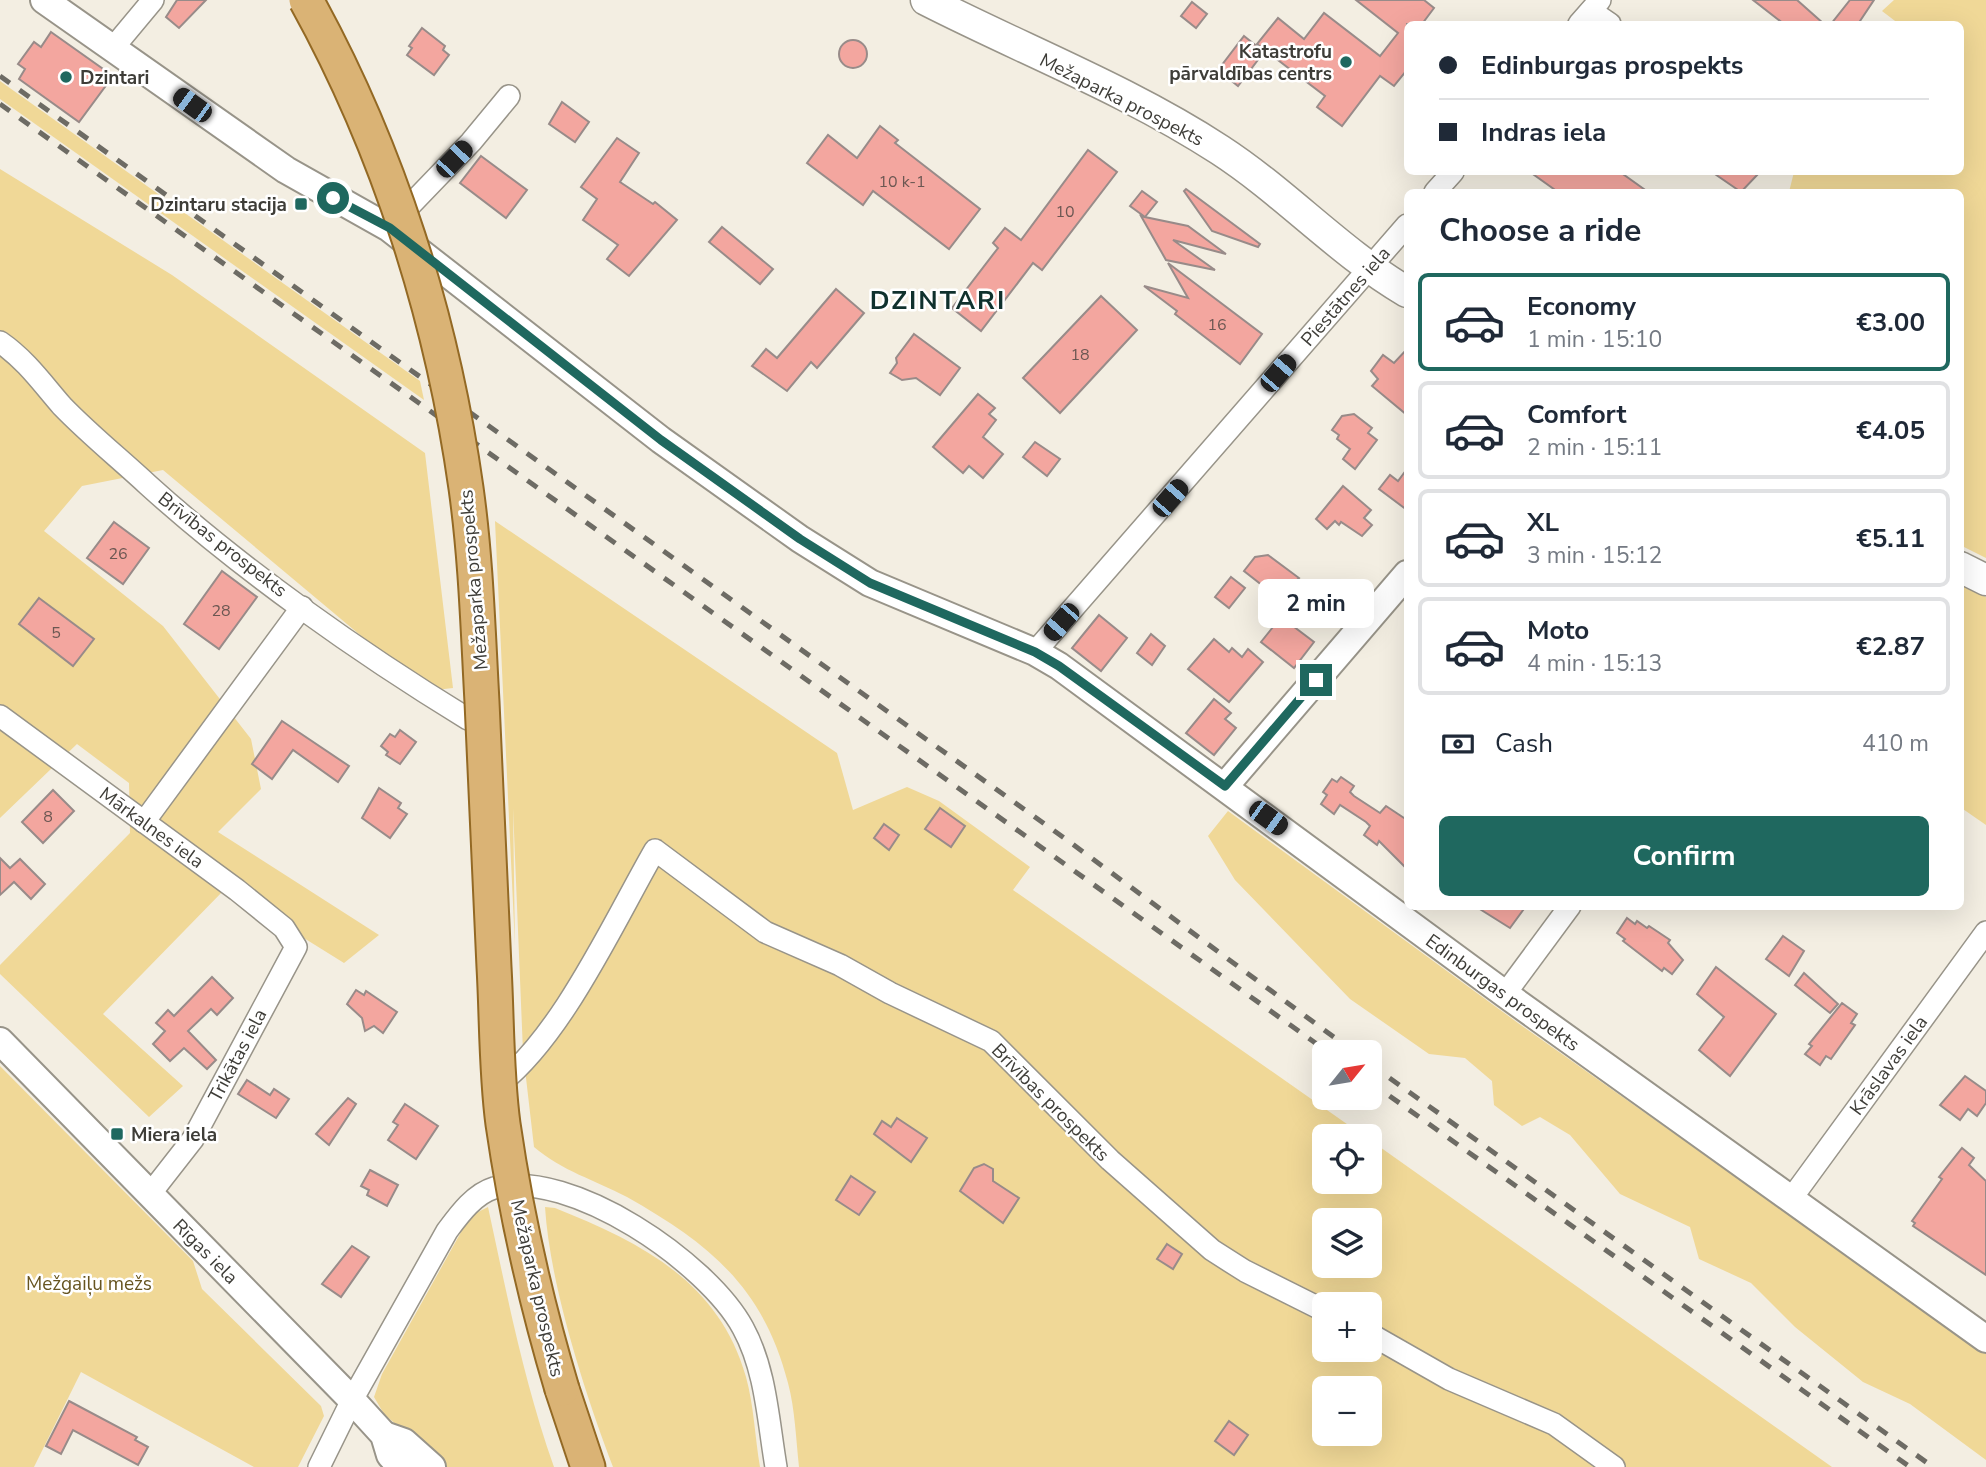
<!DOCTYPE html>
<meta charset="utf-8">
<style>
:root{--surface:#fff;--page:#f2f2f3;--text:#1f2937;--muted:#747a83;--line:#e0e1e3;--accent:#1f685f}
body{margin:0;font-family:"Nunito Sans",sans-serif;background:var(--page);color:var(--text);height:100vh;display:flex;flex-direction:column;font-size:26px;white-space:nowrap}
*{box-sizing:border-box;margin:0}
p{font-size:23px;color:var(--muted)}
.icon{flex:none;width:38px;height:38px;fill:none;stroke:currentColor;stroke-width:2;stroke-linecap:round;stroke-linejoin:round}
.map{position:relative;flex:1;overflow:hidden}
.panel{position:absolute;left:1404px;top:189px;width:560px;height:721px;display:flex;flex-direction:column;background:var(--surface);border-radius:10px;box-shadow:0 7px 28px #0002}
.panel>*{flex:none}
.hud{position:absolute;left:1404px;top:21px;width:560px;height:154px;border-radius:10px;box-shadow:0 7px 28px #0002;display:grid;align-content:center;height:154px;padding:0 35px;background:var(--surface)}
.needle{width:46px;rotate:60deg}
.fabs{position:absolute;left:1312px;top:1040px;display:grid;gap:14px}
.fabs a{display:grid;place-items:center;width:70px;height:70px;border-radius:10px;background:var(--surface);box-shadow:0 7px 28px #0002;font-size:35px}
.end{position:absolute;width:32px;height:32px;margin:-16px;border:9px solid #1f685f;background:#fff;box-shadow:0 0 0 4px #fff}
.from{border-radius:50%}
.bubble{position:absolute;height:49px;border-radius:10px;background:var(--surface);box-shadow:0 7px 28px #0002;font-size:23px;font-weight:700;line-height:49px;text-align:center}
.car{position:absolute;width:21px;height:42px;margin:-21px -10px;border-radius:9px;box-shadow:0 0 5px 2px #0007;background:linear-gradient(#222 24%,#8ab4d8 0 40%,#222 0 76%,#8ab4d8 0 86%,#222 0)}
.hud b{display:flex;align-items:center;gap:24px;height:66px;font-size:26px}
.hud b+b{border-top:2px solid var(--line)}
.hud i{width:18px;height:18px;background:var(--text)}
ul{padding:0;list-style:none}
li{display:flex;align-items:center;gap:21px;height:98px;margin:0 14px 10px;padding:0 21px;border:4px solid var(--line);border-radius:10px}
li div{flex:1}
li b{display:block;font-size:26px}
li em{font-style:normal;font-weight:700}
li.current{border-color:var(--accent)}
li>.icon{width:63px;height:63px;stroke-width:1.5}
h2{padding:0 35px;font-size:32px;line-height:84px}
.pay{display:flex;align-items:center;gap:18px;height:77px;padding:0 35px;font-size:26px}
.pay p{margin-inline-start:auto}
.cta{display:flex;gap:14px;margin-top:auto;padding:14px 35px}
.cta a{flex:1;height:80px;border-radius:10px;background:var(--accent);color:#fff;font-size:28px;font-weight:700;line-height:80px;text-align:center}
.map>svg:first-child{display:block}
.green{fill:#f0d897;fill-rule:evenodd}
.building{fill:#f3a69f;stroke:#988b89;stroke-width:2}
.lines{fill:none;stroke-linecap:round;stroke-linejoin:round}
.minor-casing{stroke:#989489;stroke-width:24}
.tertiary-casing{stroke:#989489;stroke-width:30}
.secondary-casing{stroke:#989489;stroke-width:33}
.primary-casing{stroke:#936924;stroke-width:37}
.minor{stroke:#fff;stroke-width:21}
.tertiary{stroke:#fff;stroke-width:26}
.secondary{stroke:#fff;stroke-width:30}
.primary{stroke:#dab375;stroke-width:33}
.rail{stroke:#6d6b64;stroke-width:5;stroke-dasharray:12 12;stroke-linecap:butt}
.primary-bridge-casing{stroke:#936924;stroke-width:37;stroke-linecap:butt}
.primary-bridge{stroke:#dab375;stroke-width:33}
.route{stroke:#1f685f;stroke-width:9}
.poi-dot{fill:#1f685f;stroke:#fff;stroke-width:2.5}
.labels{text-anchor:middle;stroke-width:5;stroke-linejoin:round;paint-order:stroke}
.number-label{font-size:16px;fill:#6b5752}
.poi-label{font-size:19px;font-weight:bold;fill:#3e3d38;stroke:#fff;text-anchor:end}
.street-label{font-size:19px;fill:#3e3d38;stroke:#fff}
.park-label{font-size:19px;fill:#665420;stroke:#fff}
.district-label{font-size:26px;font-weight:bold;letter-spacing:2px;fill:#10312d;stroke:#fff}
</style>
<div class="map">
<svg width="1986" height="1467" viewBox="0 0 1986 1467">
<rect width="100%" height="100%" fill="#f3eee2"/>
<g class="green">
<path d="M 1894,0 L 1986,0 L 1986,558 L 1960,545 L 1960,192 L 1789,192 L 1794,172 L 1960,172 L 1960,24 L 1899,24 L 1882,11 Z"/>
<path d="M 0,81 L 420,381 L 424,400 L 0,99 Z"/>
<path d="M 0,169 L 172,275 L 425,453 L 453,688 L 427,691 L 163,470 L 82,486 L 44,531 L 163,626 L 251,739 L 261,789 L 218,832 L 379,935 L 344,963 L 225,889 L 103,1014 L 183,1086 L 149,1117 L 0,974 L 0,965 L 130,833 L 129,783 L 77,744 L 0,818 Z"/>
<path d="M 495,521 L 837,753 L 853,810 L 907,787 L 939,801 L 1030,867 L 1013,890 L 1364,1136 L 1325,1136 L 1325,1181 L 1370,1181 L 1370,1140 L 1832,1467 L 799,1467 C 796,1440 795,1409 788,1383 C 763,1287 710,1244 627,1197 C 595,1180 562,1171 534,1147 L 523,1052 L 513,808 L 515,946 ZM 1325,1220 L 1370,1220 L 1370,1265 L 1325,1265 ZM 1325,1304 L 1370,1304 L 1370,1349 L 1325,1349 ZM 1325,1388 L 1370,1388 L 1370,1433 L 1325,1433 Z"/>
<path d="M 1960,585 L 1986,597 L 1986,825 L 1960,807 Z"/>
<path d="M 1228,811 L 1518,1023 L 1986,1354 L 1986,1460 L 1910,1404 L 1863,1382 L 1795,1327 L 1751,1283 L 1699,1259 L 1690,1227 L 1620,1194 L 1570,1135 L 1540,1117 L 1522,1126 L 1494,1105 L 1492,1081 L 1465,1058 L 1429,1054 L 1350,999 L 1235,880 L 1208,836 Z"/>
<path d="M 0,1066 L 193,1261 L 202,1289 L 321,1406 L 324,1416 L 298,1467 L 254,1467 L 81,1372 L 34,1467 L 0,1467 Z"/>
<path d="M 488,1207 C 507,1295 524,1382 554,1467 L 445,1467 L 384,1414 L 374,1397 L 382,1374 L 470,1216 Z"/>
<path d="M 545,1207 L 555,1208 C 640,1242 719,1281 746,1377 C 754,1406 755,1438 760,1467 L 613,1467 C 585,1393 550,1286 545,1207 Z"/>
</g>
<g class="building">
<path d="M 177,0 L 206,0 L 179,28 L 166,17 Z"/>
<path d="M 1356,0 L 1424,0 L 1434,8 L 1422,24 L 1407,24 L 1407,70 L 1394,86 L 1380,76 L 1342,126 L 1317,107 L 1325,96 L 1257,44 L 1278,18 L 1304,39 L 1324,13 L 1380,56 L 1398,33 Z"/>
<path d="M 1753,0 L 1797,0 L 1824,24 L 1784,24 Z"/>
<path d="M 1850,0 L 1874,0 L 1858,24 L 1831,24 Z"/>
<path d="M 1192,2 L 1207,14 L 1196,28 L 1181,16 Z"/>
<path d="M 422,28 L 445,46 L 443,50 L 449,55 L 434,75 L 407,55 L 412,48 L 409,46 Z"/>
<path d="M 51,32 L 113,76 L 79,122 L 19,79 L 25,69 L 18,64 L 34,42 L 41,47 Z"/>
<path d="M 1244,36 L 1264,52 L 1238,86 L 1218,70 Z"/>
<circle cx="853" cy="54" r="14"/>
<path d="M 562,102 L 589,122 L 575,142 L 549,124 Z"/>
<path d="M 880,126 L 898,140 L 895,143 L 980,209 L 949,249 L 873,191 L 863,205 L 807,163 L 828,135 L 857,158 Z"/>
<path d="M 617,138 L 639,153 L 620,182 L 653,204 L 655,202 L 677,220 L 629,276 L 607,259 L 618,245 L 583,220 L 597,199 L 581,187 Z"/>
<path d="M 1088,150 L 1117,172 L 1042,270 L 1033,263 L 981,331 L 952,308 L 998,248 L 993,243 L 1005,228 L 1021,240 Z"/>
<path d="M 481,156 L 527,190 L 506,218 L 460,183 Z"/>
<path d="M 1530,172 L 1620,172 L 1648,192 L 1558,192 Z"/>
<path d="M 1712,172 L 1760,172 L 1741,192 Z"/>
<path d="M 1186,189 L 1260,244 L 1258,247 L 1212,231 L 1184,191 Z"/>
<path d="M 1142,191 L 1157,202 L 1145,217 L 1188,226 L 1226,254 L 1173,240 L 1215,270 L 1166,260 L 1141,216 L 1145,217 L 1130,206 Z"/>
<path d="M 722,227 L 773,269 L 760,284 L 709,242 Z"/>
<path d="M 1168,263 L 1262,334 L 1240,364 L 1175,314 L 1177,311 L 1144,286 L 1188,298 Z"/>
<path d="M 836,289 L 864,313 L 817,368 L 811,362 L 787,391 L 752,366 L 766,349 L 777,358 Z"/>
<path d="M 1101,296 L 1137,330 L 1060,413 L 1023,378 Z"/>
<path d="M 914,334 L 960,368 L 940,395 L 916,378 L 902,380 L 890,373 L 897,363 L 896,358 Z"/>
<path d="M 1407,349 L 1407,415 L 1372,386 L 1378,379 L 1371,371 L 1383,355 L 1394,363 Z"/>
<path d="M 978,394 L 995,408 L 989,414 L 996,420 L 983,437 L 1003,454 L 983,478 L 969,466 L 963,473 L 933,447 Z"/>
<path d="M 1354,414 L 1372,428 L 1368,433 L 1377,440 L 1355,469 L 1343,459 L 1350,449 L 1337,439 L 1339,435 L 1332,430 L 1342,416 Z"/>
<path d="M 1035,442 L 1060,459 L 1047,476 L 1023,457 Z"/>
<path d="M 1407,469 L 1407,510 L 1379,489 L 1390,475 L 1398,481 Z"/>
<path d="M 1343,486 L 1371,510 L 1364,518 L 1372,525 L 1362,536 L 1341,522 L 1339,525 L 1335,521 L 1327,529 L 1316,519 Z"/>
<path d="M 114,522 L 149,548 L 123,584 L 87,558 Z"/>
<path d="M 1268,555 L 1299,578 L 1297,580 L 1306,587 L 1290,607 L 1244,571 L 1255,557 Z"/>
<path d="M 222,571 L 257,597 L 219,649 L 184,624 Z"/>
<path d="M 1231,577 L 1245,588 L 1229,608 L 1215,597 Z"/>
<path d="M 39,598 L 94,639 L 73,666 L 19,624 Z"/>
<path d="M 1099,615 L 1127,638 L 1101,671 L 1072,648 Z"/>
<path d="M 1281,617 L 1314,642 L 1294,668 L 1261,642 Z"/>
<path d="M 1151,634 L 1165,646 L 1152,665 L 1137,653 Z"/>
<path d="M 1214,639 L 1229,652 L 1232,648 L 1242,657 L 1248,649 L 1263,662 L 1229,702 L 1188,669 Z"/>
<path d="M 1214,699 L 1231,713 L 1225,719 L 1236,728 L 1214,755 L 1186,733 Z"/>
<path d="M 282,721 L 349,766 L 338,782 L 293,750 L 272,779 L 252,764 Z"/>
<path d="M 400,730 L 416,742 L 400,764 L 386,755 L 388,752 L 381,746 L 390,734 L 395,737 Z"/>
<path d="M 1341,777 L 1354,786 L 1350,792 L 1354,796 L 1380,813 L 1386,806 L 1407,820 L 1407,869 L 1379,841 L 1377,845 L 1364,835 L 1370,826 L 1366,822 L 1340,805 L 1334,814 L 1321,804 L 1327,795 L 1323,792 L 1332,779 L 1337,782 Z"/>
<path d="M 379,788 L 401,803 L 398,808 L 407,814 L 390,838 L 362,818 Z"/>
<path d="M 53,790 L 74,811 L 43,843 L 22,822 Z"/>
<path d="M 940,808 L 965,826 L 951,847 L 925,829 Z"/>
<path d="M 884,824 L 899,835 L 889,850 L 874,838 Z"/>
<path d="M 0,858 L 10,868 L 20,859 L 45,884 L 31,899 L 14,882 L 0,895 Z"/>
<path d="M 1475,906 L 1526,906 L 1510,928 Z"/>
<path d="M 1627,918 L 1635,924 L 1637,921 L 1647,928 L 1649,926 L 1670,940 L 1668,943 L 1683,960 L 1672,974 L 1664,968 L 1662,971 L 1623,941 L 1625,939 L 1617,933 Z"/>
<path d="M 1783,936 L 1804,951 L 1789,976 L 1766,959 Z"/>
<path d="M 1716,967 L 1776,1014 L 1730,1076 L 1699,1050 L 1724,1017 L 1697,994 Z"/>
<path d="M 1804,973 L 1838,1004 L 1830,1013 L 1795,985 Z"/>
<path d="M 212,977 L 233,998 L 217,1015 L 211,1009 L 188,1031 L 216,1060 L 207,1069 L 184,1048 L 170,1061 L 153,1044 L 165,1031 L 156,1023 L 168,1010 L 174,1016 Z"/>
<path d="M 356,990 L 364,995 L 366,991 L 397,1012 L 383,1033 L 374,1026 L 365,1031 L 362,1018 L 347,1004 Z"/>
<path d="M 1842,1003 L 1857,1014 L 1851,1023 L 1855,1025 L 1831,1059 L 1826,1056 L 1820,1065 L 1805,1054 L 1812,1046 L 1809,1044 Z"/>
<path d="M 1965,1076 L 1986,1091 L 1986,1103 L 1977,1116 L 1968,1109 L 1960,1120 L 1940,1105 Z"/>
<path d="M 247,1080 L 270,1095 L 274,1089 L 289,1099 L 276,1118 L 238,1094 Z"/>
<path d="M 348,1098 L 356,1104 L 329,1145 L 316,1134 Z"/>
<path d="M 405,1104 L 438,1126 L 416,1159 L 388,1140 L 398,1125 L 393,1122 Z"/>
<path d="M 897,1118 L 927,1138 L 911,1162 L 874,1134 L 882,1121 L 891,1127 Z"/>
<path d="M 1962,1148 L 1974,1158 L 1969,1165 L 1986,1181 L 1986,1275 L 1913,1226 L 1915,1223 L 1912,1221 L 1942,1179 L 1939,1177 Z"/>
<path d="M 984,1164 L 993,1169 L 993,1181 L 1019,1198 L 1003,1223 L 960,1191 L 974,1168 Z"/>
<path d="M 370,1170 L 398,1185 L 387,1206 L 367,1195 L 369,1190 L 361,1186 Z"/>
<path d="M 851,1176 L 875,1192 L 859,1215 L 836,1200 Z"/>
<path d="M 1167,1244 L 1182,1254 L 1173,1269 L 1157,1259 Z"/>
<path d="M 352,1246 L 369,1257 L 341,1297 L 322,1284 Z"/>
<path d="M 69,1401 L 137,1437 L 135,1440 L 148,1447 L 138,1465 L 73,1430 L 61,1454 L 46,1446 Z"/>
<path d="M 1229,1421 L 1248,1435 L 1234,1455 L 1215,1441 Z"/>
</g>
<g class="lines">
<g class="minor-casing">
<g id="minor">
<path d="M 1591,11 L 1610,24"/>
<path d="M 1579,24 L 1600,0"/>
<path d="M 113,48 L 153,0"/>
<path d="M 1435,192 L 1453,172"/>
<path d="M 395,221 L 471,142 L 509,96"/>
<path d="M 0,342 C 26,360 42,383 62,406 C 89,434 120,459 148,485 C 242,570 360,653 468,719"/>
<path d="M 1035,652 L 1407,225"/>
<path d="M 0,716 L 237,890 L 284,928 L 296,947 L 193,1139 L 150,1194"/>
<path d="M 144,822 L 302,607"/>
<path d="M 1505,994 L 1570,906"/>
<path d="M 494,1088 C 560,1041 614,921 655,850 L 765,932 L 840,965 L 890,993 L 991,1041 L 1110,1160 L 1212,1250 L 1245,1271 L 1325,1311"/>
<path d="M 1791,1199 L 1986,932"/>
<path d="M 1370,1334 L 1449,1379 L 1554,1424 L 1614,1467"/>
<path d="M 319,1467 L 352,1400 L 447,1231 C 459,1215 474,1194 494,1188 C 571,1168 708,1263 743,1328 C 766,1370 768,1420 776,1467"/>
</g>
</g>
<g class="tertiary-casing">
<g id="tertiary">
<path d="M 44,0 L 286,170 L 389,228 L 661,440 L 800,539 L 870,583 L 1035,652 L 1059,666 L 1505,994 L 1986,1339"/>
<path d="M 1225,786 L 1407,574"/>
<path d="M 0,1041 L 352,1400 L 384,1435 L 390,1455 L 401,1467"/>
<path d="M 384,1435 L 404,1442 L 432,1467"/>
</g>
</g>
<g class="secondary-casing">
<g id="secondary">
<path d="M 926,0 C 1024,50 1128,90 1220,150 C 1286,193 1339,252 1407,292"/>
<path d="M 1960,567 L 1986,580"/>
</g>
</g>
<g class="primary-casing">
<path id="primary" d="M 562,1389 L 588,1467"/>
</g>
<use href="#minor" class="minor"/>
<use href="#tertiary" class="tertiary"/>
<use href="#secondary" class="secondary"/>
<use href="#primary" class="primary"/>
<g class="rail">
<path d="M 0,76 L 1067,840 L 1354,1052"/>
<path d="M 0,104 L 1328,1052"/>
<path d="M 1370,1064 L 1933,1467"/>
<path d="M 1370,1082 L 1910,1467"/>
</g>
<g class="primary-bridge-casing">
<path id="primary-bridge" d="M 306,0 C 389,150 442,318 466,488 C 476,559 478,630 482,702 C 486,790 490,878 494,967 C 497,1019 496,1072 503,1124 C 516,1214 536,1302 562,1389"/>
</g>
<use href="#primary-bridge" class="primary-bridge"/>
</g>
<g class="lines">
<path class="route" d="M 333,198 L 390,228 L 661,440 L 800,539 L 870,583 L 1035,652 L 1059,666 L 1225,786 L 1316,680"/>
</g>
<g class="poi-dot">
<circle cx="1346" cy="62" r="7"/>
<circle cx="66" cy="77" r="7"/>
<rect x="294" y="197" width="14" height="14" rx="3.5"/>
<rect x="110" y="1127" width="14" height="14" rx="3.5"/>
</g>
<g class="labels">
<g class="number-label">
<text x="902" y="187">10 k-1</text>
<text x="1065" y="217">10</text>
<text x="1217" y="330">16</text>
<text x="1080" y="360">18</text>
<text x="118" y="559">26</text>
<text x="221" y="616">28</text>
<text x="56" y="638">5</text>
<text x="48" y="822">8</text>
</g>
<g class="poi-label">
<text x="1332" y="58">Katastrofu<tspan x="1332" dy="22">pārvaldības centrs</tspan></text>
<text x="80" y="84" text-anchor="start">Dzintari</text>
<text x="287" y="211">Dzintaru stacija</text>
<text x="131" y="1141" text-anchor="start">Miera iela</text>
</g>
<g class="street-label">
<text transform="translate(1122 99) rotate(27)" y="7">Mežaparka prospekts</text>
<text transform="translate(1345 296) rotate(-49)" y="7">Piestātnes iela</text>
<text transform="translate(223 544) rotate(38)" y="7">Brīvības prospekts</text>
<text transform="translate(473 580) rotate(-95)" y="7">Mežaparka prospekts</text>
<text transform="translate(152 827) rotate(36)" y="7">Mārkalnes iela</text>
<text transform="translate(1503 992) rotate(36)" y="7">Edinburgas prospekts</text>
<text transform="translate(237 1055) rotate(-62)" y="7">Trikātas iela</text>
<text transform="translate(1888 1065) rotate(-54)" y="7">Krāslavas iela</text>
<text transform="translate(1051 1102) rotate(45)" y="7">Brīvības prospekts</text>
<text transform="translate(206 1251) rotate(45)" y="7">Rīgas iela</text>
<text transform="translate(538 1288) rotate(77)" y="7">Mežaparka prospekts</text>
</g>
<g class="park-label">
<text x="89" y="1290">Mežgaiļu mežs</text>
</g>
<g class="district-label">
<text x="938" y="309">DZINTARI</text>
</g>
</g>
</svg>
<div class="fabs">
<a><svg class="needle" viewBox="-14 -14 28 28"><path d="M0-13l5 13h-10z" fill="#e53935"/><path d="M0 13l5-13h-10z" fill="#747a83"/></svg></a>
<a><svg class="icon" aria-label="locate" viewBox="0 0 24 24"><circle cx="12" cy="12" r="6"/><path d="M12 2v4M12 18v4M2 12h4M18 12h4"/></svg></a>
<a><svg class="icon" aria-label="layers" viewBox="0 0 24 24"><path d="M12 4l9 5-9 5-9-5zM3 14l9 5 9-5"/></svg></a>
<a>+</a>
<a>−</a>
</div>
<i class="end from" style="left:333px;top:198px"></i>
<i class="end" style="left:1316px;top:680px"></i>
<div class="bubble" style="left:1258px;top:579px;width:116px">2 min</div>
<i class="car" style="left:192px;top:105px;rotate:306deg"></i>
<i class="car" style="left:454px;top:159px;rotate:44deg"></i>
<i class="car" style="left:1278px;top:373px;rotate:41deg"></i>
<i class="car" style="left:1170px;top:498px;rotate:41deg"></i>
<i class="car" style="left:1061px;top:622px;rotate:221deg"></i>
<i class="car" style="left:1268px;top:818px;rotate:126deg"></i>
<div class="hud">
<b><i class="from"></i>Edinburgas prospekts</b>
<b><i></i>Indras iela</b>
</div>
<section class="panel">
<h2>Choose a ride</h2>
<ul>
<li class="current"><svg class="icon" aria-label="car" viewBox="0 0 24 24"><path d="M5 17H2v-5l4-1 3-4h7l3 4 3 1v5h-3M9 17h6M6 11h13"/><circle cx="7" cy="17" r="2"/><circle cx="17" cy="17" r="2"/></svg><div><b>Economy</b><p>1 min · 15:10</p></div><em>€3.00</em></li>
<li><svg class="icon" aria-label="car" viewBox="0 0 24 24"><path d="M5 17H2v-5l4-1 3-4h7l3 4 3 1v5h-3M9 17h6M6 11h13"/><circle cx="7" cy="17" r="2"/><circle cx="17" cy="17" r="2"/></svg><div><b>Comfort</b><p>2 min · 15:11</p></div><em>€4.05</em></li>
<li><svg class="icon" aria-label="car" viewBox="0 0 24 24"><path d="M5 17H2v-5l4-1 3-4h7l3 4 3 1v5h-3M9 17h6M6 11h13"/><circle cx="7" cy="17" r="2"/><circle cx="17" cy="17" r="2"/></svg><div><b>XL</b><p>3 min · 15:12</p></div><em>€5.11</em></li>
<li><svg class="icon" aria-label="car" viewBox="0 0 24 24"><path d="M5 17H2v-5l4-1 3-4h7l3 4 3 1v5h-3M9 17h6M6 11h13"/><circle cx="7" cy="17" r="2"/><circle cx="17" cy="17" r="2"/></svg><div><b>Moto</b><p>4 min · 15:13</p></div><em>€2.87</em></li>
</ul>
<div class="pay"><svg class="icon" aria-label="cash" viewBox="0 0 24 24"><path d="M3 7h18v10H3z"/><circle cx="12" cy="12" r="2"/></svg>Cash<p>410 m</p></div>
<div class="cta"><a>Confirm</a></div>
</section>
</div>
